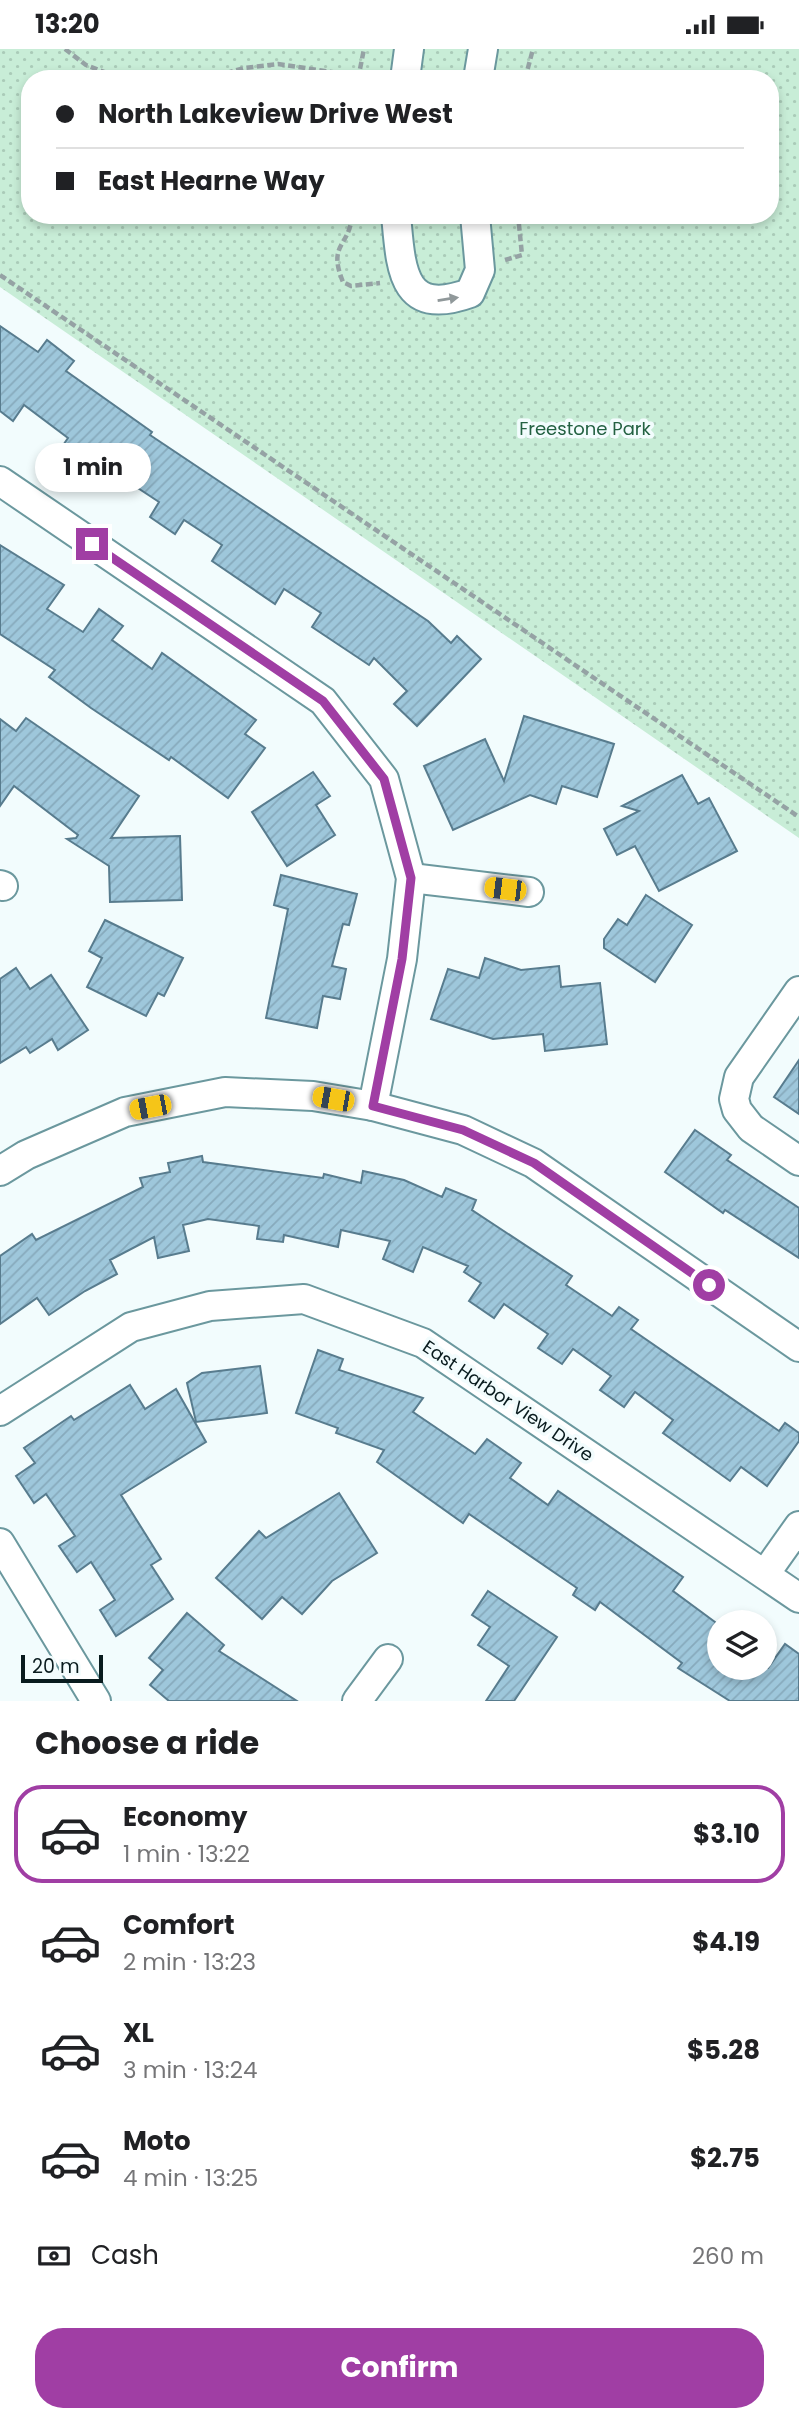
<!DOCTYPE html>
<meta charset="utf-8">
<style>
:root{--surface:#fff;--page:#f2f2f2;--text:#202124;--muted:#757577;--line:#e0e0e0;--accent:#a03ea4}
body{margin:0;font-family:Poppins,sans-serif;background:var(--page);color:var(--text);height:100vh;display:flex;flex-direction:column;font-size:26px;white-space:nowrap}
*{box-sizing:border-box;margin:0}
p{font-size:23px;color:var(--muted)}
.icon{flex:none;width:38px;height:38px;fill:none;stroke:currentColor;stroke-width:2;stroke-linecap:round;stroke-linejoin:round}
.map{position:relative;height:1652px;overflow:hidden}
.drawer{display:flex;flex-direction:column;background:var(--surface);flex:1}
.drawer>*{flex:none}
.banner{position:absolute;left:21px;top:21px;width:758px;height:154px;border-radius:28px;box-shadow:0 4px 10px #0003;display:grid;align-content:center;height:154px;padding:0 35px;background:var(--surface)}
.fabs{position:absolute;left:707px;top:1561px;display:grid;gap:14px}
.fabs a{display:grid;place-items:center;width:70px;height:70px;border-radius:50%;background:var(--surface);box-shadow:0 4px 10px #0003;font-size:35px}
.scale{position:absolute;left:21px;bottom:18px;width:82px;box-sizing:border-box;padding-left:7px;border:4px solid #091b1e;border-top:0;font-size:19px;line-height:24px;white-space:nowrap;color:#091b1e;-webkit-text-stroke:5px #f2fcfd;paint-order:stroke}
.end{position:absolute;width:32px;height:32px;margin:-16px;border:9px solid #a03ea4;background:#fff;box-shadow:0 0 0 4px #fff}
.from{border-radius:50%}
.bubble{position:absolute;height:49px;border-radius:24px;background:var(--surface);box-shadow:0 4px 10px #0003;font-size:23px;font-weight:700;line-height:49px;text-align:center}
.car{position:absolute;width:21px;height:42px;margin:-21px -10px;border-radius:9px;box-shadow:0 0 5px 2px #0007;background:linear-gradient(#f5c518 24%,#345 0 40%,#f5c518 0 76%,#345 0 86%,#f5c518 0)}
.banner b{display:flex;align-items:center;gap:24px;height:66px;font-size:26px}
.banner b+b{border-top:2px solid var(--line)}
.banner i{width:18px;height:18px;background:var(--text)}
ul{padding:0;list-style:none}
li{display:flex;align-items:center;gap:21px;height:98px;margin:0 14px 10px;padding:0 21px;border:4px solid transparent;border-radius:28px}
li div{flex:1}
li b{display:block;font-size:26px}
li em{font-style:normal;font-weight:700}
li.selected{border-color:var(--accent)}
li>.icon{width:63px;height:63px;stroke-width:1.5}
h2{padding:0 35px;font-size:32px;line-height:84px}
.pay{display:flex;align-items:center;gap:18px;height:77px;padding:0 35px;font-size:26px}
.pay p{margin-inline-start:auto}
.primary-button{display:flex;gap:14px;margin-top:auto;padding:14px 35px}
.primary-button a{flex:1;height:80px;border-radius:28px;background:var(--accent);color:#fff;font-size:28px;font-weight:700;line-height:80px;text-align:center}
.status{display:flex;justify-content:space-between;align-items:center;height:49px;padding:0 35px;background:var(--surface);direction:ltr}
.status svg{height:19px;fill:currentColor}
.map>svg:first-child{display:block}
.park{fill:url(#park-dots);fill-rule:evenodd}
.building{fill:url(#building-hatch);stroke:#587c8e;stroke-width:2}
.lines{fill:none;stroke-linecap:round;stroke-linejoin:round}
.minor-casing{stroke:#6b989e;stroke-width:32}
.path{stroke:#95a2a4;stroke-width:4.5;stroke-dasharray:7 3.5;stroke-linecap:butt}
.minor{stroke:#fff;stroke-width:28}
.oneway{fill:#90989a}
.route{stroke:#a03ea4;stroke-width:9}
.labels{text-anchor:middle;stroke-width:7;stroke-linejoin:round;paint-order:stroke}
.park-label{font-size:18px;fill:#236142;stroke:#f2fcfd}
.street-label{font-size:18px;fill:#091b1e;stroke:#f2fcfd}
</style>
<div class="status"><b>13:20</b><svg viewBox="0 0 49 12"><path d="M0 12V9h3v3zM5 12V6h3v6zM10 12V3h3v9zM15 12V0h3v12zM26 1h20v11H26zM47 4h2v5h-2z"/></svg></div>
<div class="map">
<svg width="799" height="1652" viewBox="0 0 799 1652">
<defs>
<pattern id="park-dots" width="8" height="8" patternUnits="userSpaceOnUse" patternTransform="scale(1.75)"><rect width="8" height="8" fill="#c8edd7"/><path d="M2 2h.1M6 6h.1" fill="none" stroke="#aacbb8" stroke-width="1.8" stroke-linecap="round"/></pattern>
<pattern id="building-hatch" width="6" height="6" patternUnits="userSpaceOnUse" patternTransform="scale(1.75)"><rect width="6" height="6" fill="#9ec7db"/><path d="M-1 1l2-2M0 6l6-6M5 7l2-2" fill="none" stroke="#87aabc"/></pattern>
</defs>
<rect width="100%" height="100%" fill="#f2fcfd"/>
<path class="park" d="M 0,0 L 799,0 L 799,789 L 0,238 ZM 30,30 L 770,30 L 770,166 L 30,166 Z"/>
<g class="building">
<path d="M 0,277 L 38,303 L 47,291 L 74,312 L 66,322 L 152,383 L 150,386 L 428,572 L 451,594 L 457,587 L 481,610 L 417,677 L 394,655 L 407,642 L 374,609 L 369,616 L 312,578 L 321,564 L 284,540 L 275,555 L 212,512 L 222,496 L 184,471 L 175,485 L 150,468 L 159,453 L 121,428 L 114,439 L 59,402 L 68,389 L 24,356 L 13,372 L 0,362 Z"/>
<path d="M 0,496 L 64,536 L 47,560 L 83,583 L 99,560 L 123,577 L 112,591 L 152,620 L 162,604 L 256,671 L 245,685 L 265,699 L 228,749 L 171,708 L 169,711 L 91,659 L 49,628 L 55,621 L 0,585 Z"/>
<path d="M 524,667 L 614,695 L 597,748 L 562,737 L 556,755 L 530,746 L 453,781 L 424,717 L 485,690 L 504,732 Z"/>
<path d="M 26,669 L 139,747 L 111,789 L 180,787 L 182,851 L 110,853 L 109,817 L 67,790 L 76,789 L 78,786 L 14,737 L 0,757 L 0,670 L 16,682 Z"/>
<path d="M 313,723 L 330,747 L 316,756 L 335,786 L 287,817 L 252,763 Z"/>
<path d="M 682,726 L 698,755 L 709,749 L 737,802 L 659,842 L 635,797 L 617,806 L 604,780 L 639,762 L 622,757 Z"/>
<path d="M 281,826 L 357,845 L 349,876 L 343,875 L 332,917 L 346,920 L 340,950 L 323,947 L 317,979 L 266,969 L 288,860 L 274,856 Z"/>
<path d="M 646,846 L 692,876 L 655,933 L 604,899 L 604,890 L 618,870 L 627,876 Z"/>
<path d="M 105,871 L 183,909 L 164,947 L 158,944 L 146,967 L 87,938 L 102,909 L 89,902 Z"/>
<path d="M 485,909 L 521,921 L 559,917 L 561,938 L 600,934 L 607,995 L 545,1002 L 543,985 L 493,990 L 431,970 L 448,920 L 479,929 Z"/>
<path d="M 16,919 L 30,940 L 51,926 L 88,981 L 58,1001 L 52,990 L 30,1004 L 26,998 L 0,1014 L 0,930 Z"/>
<path d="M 799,1011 L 799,1065 L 774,1048 Z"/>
<path d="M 695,1081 L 731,1106 L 727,1111 L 799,1159 L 799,1209 L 725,1161 L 723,1164 L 665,1123 Z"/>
<path d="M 202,1107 L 203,1113 L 323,1129 L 324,1125 L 361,1134 L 363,1122 L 404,1131 L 442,1148 L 446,1139 L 476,1151 L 472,1161 L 572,1227 L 566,1236 L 612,1267 L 619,1258 L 638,1271 L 631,1280 L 779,1382 L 785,1374 L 799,1384 L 799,1392 L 767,1437 L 741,1418 L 730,1432 L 663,1384 L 673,1371 L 635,1343 L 624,1358 L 600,1341 L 611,1327 L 573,1300 L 562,1315 L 538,1299 L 548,1285 L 504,1255 L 494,1269 L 469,1252 L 481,1234 L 464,1223 L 468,1217 L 423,1198 L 413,1223 L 383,1210 L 390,1192 L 341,1181 L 338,1198 L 284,1186 L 283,1193 L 257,1190 L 259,1177 L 208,1170 L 183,1176 L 189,1202 L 158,1209 L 154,1188 L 110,1211 L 117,1225 L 85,1242 L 49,1266 L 37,1249 L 0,1275 L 0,1207 L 32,1185 L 36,1191 L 143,1138 L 140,1129 L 170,1123 L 168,1114 Z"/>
<path d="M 318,1301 L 343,1310 L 339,1321 L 423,1349 L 413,1363 L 475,1405 L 487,1390 L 521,1414 L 510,1429 L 548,1456 L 558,1442 L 683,1528 L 673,1542 L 719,1576 L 719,1619 L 768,1619 L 785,1595 L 799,1605 L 799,1652 L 730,1652 L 678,1619 L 682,1614 L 600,1553 L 595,1561 L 573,1546 L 577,1539 L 469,1465 L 463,1474 L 377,1413 L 384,1401 L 336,1384 L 338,1379 L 296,1364 Z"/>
<path d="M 260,1317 L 267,1364 L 196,1373 L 187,1334 L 202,1324 Z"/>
<path d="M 130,1336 L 145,1360 L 176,1340 L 206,1393 L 121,1446 L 161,1510 L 151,1516 L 173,1550 L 116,1587 L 100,1561 L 115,1551 L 91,1513 L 77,1523 L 59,1497 L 75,1487 L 46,1445 L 34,1454 L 16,1427 L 35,1414 L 24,1399 L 71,1367 L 74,1371 Z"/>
<path d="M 339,1444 L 377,1504 L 332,1532 L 302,1565 L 282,1548 L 262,1570 L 216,1529 L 259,1482 L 266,1489 Z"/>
<path d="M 488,1542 L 557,1588 L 514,1652 L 486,1652 L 509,1617 L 478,1596 L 490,1578 L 472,1566 Z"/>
<path d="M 187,1564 L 224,1596 L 219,1602 L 297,1652 L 169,1652 L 150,1636 L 163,1621 L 149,1609 Z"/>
</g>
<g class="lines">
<g class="minor-casing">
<g id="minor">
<path d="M 405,30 L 409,0"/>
<path d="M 478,30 L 483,0"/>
<path d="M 396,166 C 401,219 401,269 470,244 L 480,221 L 475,166"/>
<path d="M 0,432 L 323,652 L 384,730 L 411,829 L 402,910 L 373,1057"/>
<path d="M 411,829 L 529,843"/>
<path d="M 0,836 L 3,837"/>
<path d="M 799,942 L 739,1028 L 734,1050 L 737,1061 L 751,1079 L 799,1112"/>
<path d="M 0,1122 L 26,1106 L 125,1063 L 225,1043 L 313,1047 L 373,1057 L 463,1081 L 533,1114 L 799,1298"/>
<path d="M 0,1362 L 131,1278 L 210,1257 L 304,1250 L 423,1294 L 799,1549"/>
<path d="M 0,1494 L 96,1652"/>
<path d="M 765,1525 L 799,1477"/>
<path d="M 357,1652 L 388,1610"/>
</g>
</g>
<g class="path">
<path d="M 65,0 L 86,16 L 122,30"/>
<path d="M 206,30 L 244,19 L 278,15 L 365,28"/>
<path d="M 358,30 L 364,0"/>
<path d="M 525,30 L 533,0"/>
<path d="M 352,166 C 350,198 327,194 343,233 L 351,237 L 380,234"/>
<path d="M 505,211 L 522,206 L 518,166"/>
<path d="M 0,226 L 799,768"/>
</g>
<use href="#minor" class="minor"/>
</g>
<defs><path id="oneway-solid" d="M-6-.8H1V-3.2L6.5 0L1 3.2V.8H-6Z" transform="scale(1.75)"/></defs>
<use class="oneway" href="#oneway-solid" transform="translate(448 250) rotate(-9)"/>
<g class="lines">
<path class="route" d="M 92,495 L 323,652 L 384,730 L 411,829 L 402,910 L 373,1057 L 463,1081 L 534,1114 L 709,1236"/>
</g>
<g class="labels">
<g class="park-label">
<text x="585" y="386">Freestone Park</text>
</g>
<g class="street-label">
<text transform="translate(508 1352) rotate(34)" y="6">East Harbor View Drive</text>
</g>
</g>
</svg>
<div class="fabs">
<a><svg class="icon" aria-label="layers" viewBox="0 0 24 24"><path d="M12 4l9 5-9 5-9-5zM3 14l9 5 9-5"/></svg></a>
</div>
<div class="scale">20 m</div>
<i class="end from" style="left:709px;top:1236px"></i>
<i class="end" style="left:92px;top:495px"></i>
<div class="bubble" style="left:35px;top:394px;width:116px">1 min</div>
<i class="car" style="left:505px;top:840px;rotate:277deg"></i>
<i class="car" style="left:333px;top:1050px;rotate:280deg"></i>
<i class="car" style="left:150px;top:1058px;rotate:259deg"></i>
<div class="banner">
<b><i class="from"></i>North Lakeview Drive West</b>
<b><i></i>East Hearne Way</b>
</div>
</div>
<section class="drawer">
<h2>Choose a ride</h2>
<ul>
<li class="selected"><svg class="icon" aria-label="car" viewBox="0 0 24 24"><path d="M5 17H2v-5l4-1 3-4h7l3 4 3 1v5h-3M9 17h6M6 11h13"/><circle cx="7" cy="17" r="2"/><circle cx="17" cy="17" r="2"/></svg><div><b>Economy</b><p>1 min · 13:22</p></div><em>$3.10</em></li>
<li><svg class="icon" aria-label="car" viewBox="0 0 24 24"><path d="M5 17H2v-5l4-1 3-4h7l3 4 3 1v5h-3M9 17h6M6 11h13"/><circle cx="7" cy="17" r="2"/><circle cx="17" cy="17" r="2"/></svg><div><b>Comfort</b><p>2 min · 13:23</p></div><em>$4.19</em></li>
<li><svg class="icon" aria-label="car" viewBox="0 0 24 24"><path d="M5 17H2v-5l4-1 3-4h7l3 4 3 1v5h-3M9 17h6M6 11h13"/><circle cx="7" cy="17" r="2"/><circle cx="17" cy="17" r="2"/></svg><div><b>XL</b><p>3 min · 13:24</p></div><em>$5.28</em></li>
<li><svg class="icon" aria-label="car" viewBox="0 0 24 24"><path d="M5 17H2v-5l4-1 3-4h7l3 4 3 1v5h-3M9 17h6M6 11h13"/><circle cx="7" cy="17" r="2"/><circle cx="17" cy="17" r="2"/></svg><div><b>Moto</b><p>4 min · 13:25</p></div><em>$2.75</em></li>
</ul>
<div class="pay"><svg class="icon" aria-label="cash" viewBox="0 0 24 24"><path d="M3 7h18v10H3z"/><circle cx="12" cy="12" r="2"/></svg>Cash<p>260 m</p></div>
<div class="primary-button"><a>Confirm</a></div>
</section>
